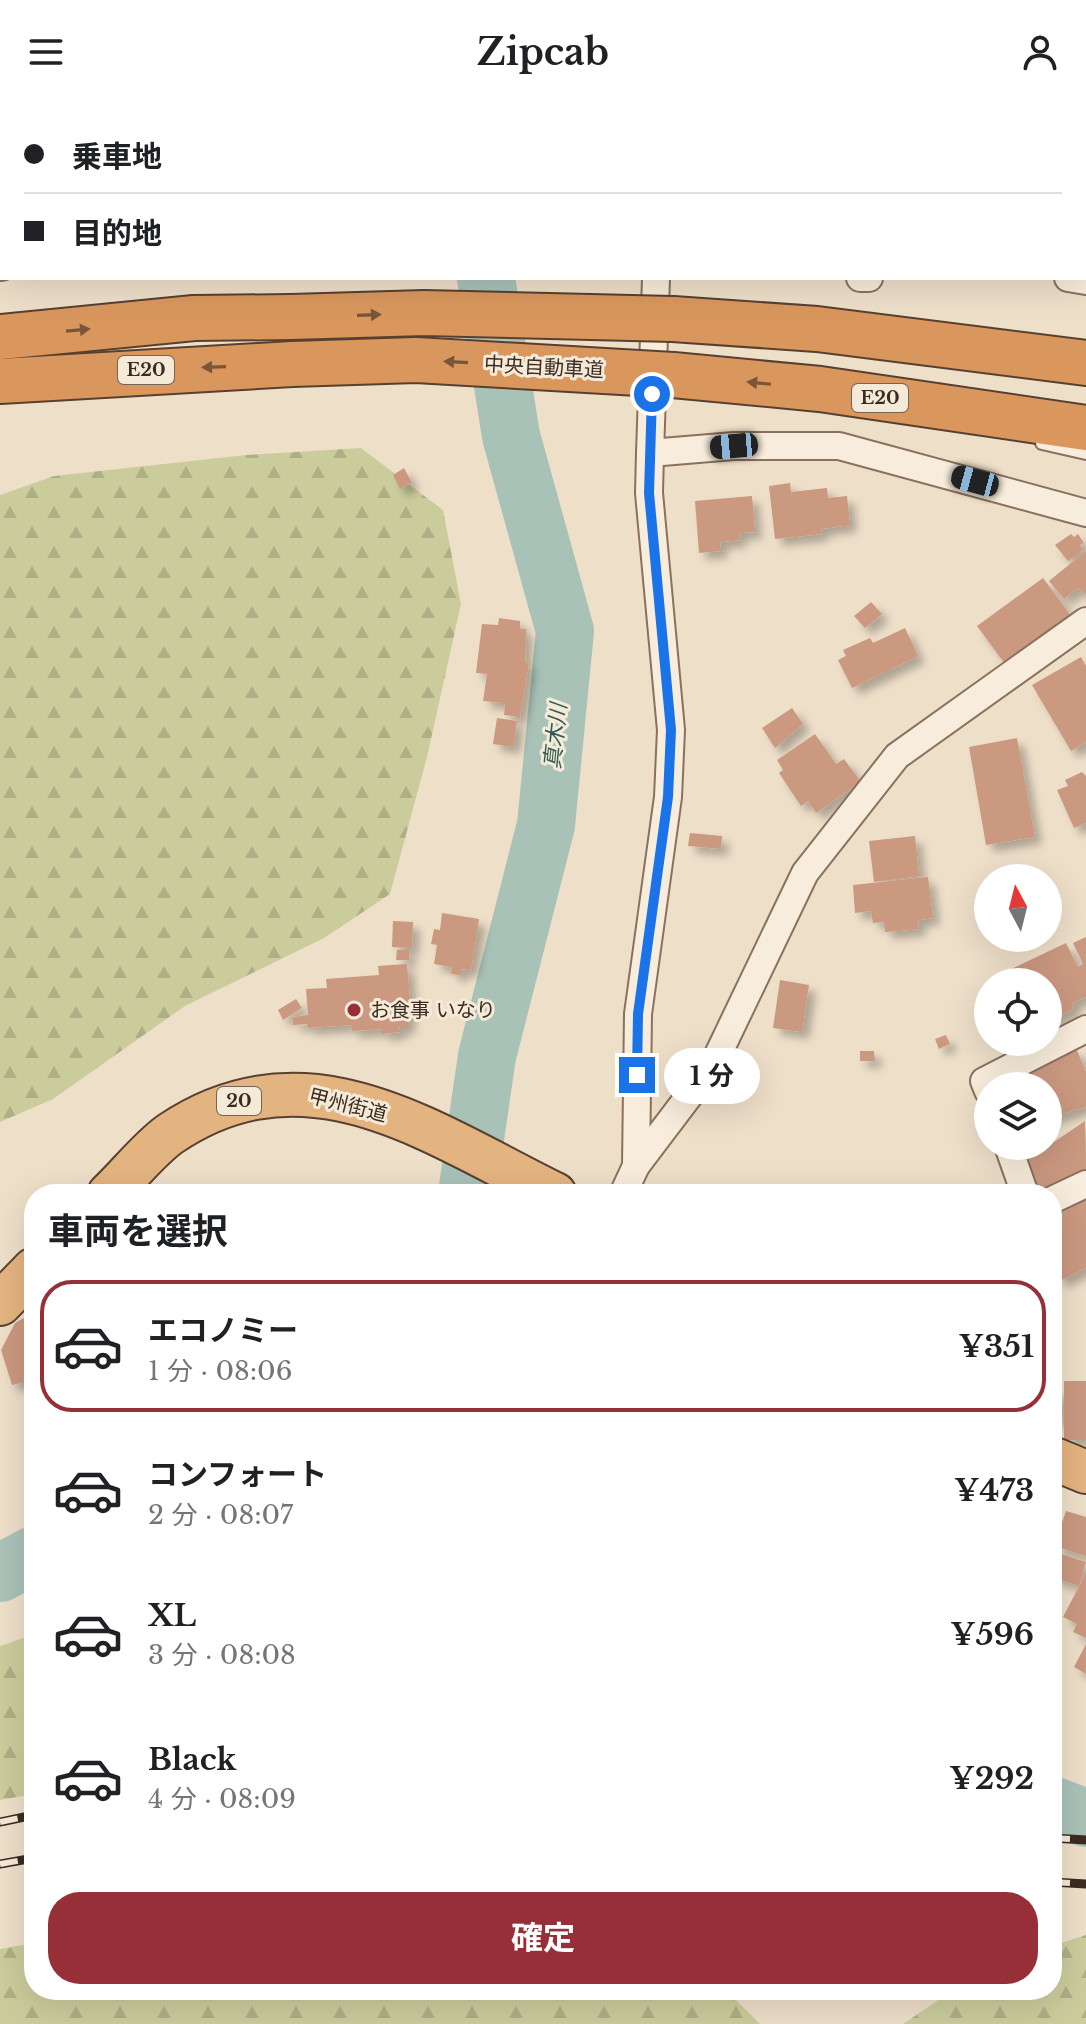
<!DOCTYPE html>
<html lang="ja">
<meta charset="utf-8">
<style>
:root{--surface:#fff;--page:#f6f6f6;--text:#202124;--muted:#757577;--line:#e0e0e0;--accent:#972f39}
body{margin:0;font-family:"Libre Baskerville","Noto Sans JP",serif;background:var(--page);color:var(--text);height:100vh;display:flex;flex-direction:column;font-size:30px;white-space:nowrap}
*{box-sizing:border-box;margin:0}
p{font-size:26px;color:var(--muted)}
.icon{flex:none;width:44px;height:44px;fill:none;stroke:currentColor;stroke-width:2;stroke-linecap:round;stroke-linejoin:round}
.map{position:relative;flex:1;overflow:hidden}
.details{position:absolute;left:24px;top:1080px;width:1038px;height:816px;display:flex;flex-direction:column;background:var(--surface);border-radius:32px;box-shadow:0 8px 32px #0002}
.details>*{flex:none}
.hud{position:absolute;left:0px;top:0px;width:1086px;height:176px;box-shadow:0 8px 32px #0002;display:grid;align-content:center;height:176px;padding:0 24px;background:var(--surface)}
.needle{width:52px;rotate:353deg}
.tools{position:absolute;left:974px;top:760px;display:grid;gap:16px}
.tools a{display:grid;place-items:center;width:88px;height:88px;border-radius:50%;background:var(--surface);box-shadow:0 8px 32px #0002;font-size:40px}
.end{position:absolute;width:36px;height:36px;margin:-18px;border:10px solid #1a73e8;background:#fff;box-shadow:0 0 0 4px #fff}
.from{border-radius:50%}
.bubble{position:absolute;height:56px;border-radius:28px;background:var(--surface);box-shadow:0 8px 32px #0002;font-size:26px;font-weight:700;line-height:56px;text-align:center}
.car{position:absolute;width:24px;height:48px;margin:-24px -12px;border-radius:10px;box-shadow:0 0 6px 2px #0007;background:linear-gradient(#222 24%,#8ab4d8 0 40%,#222 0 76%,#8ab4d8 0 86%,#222 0)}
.hud b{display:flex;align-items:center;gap:28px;height:76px;font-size:30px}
.hud b+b{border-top:2px solid var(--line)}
.hud i{width:20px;height:20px;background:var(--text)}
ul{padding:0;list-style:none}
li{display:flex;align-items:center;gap:24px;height:132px;margin:0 16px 12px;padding:0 8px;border:4px solid transparent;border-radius:32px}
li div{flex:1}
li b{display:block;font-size:30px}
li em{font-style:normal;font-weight:700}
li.on{border-color:var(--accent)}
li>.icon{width:72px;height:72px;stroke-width:1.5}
h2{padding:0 24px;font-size:36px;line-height:96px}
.primary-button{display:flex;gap:16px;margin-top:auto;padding:16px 24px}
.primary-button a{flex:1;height:92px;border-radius:32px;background:var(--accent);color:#fff;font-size:32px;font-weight:700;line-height:92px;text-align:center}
header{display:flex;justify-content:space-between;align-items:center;height:104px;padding:0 24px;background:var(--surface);font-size:36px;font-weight:700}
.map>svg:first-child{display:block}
.forest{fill:url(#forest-firs)}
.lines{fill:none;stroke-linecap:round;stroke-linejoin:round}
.river{stroke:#a9c2b8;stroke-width:58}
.building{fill:#cb9880;filter:url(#shadow)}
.service-casing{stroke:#8a715e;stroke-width:16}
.minor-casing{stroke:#8a715e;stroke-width:30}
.trunk-casing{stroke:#584031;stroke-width:46}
.motorway-casing{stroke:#584031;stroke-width:48}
.service{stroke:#f8eddc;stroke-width:12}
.minor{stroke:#f8eddc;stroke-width:26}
.trunk{stroke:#e4b480;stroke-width:42}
.motorway{stroke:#d9975d;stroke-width:44}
.rail-casing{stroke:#3b2b21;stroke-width:9}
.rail{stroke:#f5ead8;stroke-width:6;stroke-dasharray:18;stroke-linecap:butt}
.motorway-bridge-casing{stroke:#584031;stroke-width:48;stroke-linecap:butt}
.motorway-bridge{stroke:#d9975d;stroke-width:44}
.oneway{fill:#7a5639}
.route{stroke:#1a73e8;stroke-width:10}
.poi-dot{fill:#972f39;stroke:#f5ead8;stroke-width:3}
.labels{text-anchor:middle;stroke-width:6;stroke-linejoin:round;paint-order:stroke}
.shield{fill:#f5ead8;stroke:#736458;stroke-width:2}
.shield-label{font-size:18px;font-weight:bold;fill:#3b2b21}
.street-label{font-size:20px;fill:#3b2b21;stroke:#f5ead8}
.poi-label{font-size:20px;fill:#3b2b21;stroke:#f5ead8;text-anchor:start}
.water-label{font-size:22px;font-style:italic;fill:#315a53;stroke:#f5ead8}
</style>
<header><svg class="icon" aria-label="menu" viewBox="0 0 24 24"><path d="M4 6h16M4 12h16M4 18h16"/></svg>Zipcab<svg class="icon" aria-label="person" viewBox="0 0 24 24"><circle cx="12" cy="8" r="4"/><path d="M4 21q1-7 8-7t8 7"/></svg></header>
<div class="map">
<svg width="1086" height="1920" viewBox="0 0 1086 1920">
<defs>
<pattern id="forest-firs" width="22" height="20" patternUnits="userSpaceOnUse" patternTransform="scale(2)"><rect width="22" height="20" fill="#cbcc9c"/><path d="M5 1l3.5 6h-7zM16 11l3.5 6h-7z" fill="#afaf86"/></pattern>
<filter id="shadow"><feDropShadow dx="7" dy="7" stdDeviation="4" flood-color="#0004"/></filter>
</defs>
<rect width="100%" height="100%" fill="#eedfc9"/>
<g class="forest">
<path d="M 35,0 L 438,0 L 441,2 L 38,2 Z"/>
<path d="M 361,344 L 443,406 L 461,500 L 427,653 L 390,790 L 324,834 L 185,902 L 53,995 L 0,1018 L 0,391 L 54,372 L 246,351 Z"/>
<path d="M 34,1530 L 34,1690 L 0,1696 L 0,1542 Z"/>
<path d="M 1086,1831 L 1086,1920 L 903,1920 L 953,1886 L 1052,1886 L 1052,1842 Z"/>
<path d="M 34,1839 L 34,1886 L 726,1886 L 760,1920 L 0,1920 L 0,1845 Z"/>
</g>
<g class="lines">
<g class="river">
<path d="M 489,0 L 489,2"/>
<path d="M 467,1090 L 487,952 L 546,721 L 565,527 L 511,332 L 486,174"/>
<path d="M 0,1469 L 34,1451"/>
<path d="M 1052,1701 L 1086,1714"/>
</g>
</g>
<g class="building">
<path d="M 404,364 L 412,379 L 400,385 L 393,371 Z"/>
<path d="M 790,379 L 791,388 L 827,384 L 828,394 L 847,392 L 850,421 L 821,425 L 822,430 L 775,435 L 769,382 Z"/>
<path d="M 752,392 L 755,428 L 739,429 L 740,436 L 720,438 L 721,447 L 699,449 L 695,397 Z"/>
<path d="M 1071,430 L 1074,433 L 1078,430 L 1084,439 L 1080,441 L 1083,446 L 1068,457 L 1055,441 Z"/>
<path d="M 1086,447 L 1086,490 L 1077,484 L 1064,495 L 1049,477 Z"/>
<path d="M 1043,474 L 1071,512 L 1005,560 L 977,522 Z"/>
<path d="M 871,498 L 882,510 L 865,524 L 854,512 Z"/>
<path d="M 499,514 L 520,517 L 520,525 L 526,525 L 525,558 L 529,559 L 520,613 L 504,611 L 505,599 L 483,597 L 487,570 L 476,569 L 482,520 L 498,521 Z"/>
<path d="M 905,524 L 918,552 L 852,584 L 838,556 L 846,552 L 843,546 L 870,534 L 873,539 Z"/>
<path d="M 1081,553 L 1086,562 L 1086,638 L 1071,647 L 1032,581 Z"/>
<path d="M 792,604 L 803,620 L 775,644 L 762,624 Z"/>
<path d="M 497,614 L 517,617 L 513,643 L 493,640 Z"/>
<path d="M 815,630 L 836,660 L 844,655 L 861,678 L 816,709 L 808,697 L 801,702 L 779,669 L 783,666 L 777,656 Z"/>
<path d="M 1017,634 L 1035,733 L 986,741 L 969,643 Z"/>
<path d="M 1082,668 L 1086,672 L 1086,719 L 1074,724 L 1057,686 L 1068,682 L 1065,676 Z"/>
<path d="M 690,729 L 722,732 L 721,745 L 688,742 Z"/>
<path d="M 915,732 L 919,772 L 874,778 L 869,737 Z"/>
<path d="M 928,773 L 933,814 L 918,816 L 919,825 L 885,828 L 884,818 L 873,819 L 871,807 L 855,809 L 853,781 Z"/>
<path d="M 442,809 L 479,815 L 471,866 L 461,865 L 461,871 L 451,870 L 452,863 L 434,860 L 437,841 L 431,840 L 434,825 L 440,826 Z"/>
<path d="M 393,817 L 413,818 L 412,844 L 392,843 Z"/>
<path d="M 1086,833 L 1086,893 L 1072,899 L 1074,905 L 1048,917 L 1048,878 L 988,876 L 1066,839 L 1078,863 L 1083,860 L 1073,839 Z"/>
<path d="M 397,846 L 409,846 L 409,856 L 396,856 Z"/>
<path d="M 407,860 L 411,909 L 408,909 L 409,923 L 399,923 L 400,928 L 382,930 L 382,925 L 352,927 L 351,921 L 308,924 L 307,920 L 293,921 L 293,913 L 308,911 L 306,885 L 327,884 L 326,875 L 379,871 L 378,862 Z"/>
<path d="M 780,876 L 809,881 L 802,928 L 773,924 Z"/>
<path d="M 296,895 L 302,904 L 283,916 L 278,906 Z"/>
<path d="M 946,931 L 950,940 L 939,945 L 935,935 Z"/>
<path d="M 1076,944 L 1086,968 L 1086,1003 L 1048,1014 L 1048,982 L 1020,982 L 1017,974 Z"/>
<path d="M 860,947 L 874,947 L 875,957 L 860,957 Z"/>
<path d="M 1085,1017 L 1086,1067 L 1039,1090 L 1021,1052 L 1022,1046 L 1031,1042 L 1048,1042 Z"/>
<path d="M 1086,1091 L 1086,1164 L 1060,1177 L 1052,1161 L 1052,1107 Z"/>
<path d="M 34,1208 L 34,1276 L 12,1281 L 1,1246 L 15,1219 Z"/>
<rect x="1064" y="1277" width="22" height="59"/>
<path d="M 1052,1286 L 1062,1287 L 1060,1318 L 1052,1317 Z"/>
<path d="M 1066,1407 L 1086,1413 L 1086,1452 L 1054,1442 Z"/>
<path d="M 1052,1447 L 1086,1458 L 1079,1482 L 1052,1473 Z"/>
<path d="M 1086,1469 L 1086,1534 L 1073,1528 L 1077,1520 L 1063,1513 Z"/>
<path d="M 1086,1540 L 1086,1570 L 1074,1563 Z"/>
</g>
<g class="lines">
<g class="service-casing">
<g id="service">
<path d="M 966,2 L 974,0"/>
<path d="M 1084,51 L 1086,51"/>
<path d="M 1042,339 L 1086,349"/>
</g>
</g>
<g class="minor-casing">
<g id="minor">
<path d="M 624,0 L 625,2"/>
<path d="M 0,163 L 2,163"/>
<path d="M 656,174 L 650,349 L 734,342 L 839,342 L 1086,409"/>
<path d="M 860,174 L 869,174"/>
<path d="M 1068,174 L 1086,177"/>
<path d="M 988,987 L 984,977 L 1086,925"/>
<path d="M 1008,1042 L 1025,1090"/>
<path d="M 636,1062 L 638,910 L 668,693 L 671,626 L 649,389 L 650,349"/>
<path d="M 623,1090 L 636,1062 L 714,959 L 805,769 L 897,652 L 1086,517"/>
<path d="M 1052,1096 L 1086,1080"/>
</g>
</g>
<g class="trunk-casing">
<g id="trunk">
<path d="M 109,1090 C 129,1071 148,1046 170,1030 C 306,938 429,1028 555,1090"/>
<path d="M 0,1200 L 34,1165"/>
<path d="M 1052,1354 L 1086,1368"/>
</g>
</g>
<g class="motorway-casing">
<g id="motorway">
<path d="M 673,215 L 817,225 L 1086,259"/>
<path d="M 0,233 L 194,214 L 291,213"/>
<path d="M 673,271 L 820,285 L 1086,324"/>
<path d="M 0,277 L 292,260"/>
</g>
</g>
<use href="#service" class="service"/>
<use href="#minor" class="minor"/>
<use href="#trunk" class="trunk"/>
<use href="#motorway" class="motorway"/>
<g class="rail-casing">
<g id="rail">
<path d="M 0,1718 L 34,1711"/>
<path d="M 1052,1734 L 1086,1736"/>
<path d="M 0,1760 L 34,1754"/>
<path d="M 1052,1778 L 1086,1780"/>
</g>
</g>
<use href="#rail" class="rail"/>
<g class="motorway-bridge-casing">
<g id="motorway-bridge">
<path d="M 291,213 L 424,209 L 673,215"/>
<path d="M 292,260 L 416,256 L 673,271"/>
</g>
</g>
<use href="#motorway-bridge" class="motorway-bridge"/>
</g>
<defs><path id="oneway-solid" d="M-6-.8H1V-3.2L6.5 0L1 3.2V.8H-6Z" transform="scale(2)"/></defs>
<g class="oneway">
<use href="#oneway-solid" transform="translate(369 211) rotate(-2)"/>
<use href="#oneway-solid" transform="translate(78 226) rotate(-5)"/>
<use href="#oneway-solid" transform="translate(456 258) rotate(-177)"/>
<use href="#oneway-solid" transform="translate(214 263) rotate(178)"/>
<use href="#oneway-solid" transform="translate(759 279) rotate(-174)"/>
</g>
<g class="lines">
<path class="route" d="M 637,971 L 638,910 L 668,693 L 671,626 L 649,389 L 652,290"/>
</g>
<circle class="poi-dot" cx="354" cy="906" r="8"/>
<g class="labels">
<g class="shield">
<rect x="118" y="252" width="56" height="28" rx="6"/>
<rect x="852" y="280" width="56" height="28" rx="6"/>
<rect x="217" y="983" width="44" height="28" rx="6"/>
</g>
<g class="shield-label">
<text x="146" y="272">E20</text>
<text x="880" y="300">E20</text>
<text x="239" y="1003">20</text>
</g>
<g class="street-label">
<text transform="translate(544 263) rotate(3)" y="7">中央自動車道</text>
<text transform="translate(348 1001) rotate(14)" y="7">甲州街道</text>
</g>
<g class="poi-label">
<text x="370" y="913">お食事 いなり</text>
</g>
<g class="water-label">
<text transform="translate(555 632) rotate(-84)" y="8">真木川</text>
</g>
</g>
</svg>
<div class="tools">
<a><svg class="needle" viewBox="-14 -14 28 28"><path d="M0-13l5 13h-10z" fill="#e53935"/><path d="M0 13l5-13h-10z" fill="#757577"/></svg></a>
<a><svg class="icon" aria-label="locate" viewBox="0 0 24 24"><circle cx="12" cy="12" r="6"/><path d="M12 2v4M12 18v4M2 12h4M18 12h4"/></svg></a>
<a><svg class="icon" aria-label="layers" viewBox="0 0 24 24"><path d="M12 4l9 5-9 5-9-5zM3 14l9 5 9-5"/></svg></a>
</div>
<i class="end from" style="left:652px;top:290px"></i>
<i class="end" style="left:637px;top:971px"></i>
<div class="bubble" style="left:664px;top:944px;width:96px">1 分</div>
<i class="car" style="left:734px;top:342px;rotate:265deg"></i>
<i class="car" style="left:975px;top:377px;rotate:285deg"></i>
<div class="hud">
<b><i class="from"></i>乗車地</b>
<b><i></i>目的地</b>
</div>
<section class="details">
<h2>車両を選択</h2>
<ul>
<li class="on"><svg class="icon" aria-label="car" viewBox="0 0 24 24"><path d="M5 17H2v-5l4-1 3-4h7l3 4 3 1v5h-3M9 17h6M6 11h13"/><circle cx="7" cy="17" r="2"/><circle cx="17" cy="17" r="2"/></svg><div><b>エコノミー</b><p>1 分 · 08:06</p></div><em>¥351</em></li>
<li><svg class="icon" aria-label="car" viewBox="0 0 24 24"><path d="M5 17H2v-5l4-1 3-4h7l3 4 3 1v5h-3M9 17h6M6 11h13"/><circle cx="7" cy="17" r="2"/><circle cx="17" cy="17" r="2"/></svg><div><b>コンフォート</b><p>2 分 · 08:07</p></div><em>¥473</em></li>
<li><svg class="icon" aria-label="car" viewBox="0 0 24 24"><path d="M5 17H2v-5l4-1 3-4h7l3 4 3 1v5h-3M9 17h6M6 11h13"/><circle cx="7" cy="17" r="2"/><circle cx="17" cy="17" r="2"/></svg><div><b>XL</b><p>3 分 · 08:08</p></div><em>¥596</em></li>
<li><svg class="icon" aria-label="car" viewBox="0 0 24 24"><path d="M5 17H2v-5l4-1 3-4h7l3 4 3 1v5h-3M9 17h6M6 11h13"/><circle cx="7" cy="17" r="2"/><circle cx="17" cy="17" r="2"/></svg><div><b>Black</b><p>4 分 · 08:09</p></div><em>¥292</em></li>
</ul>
<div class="primary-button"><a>確定</a></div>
</section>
</div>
